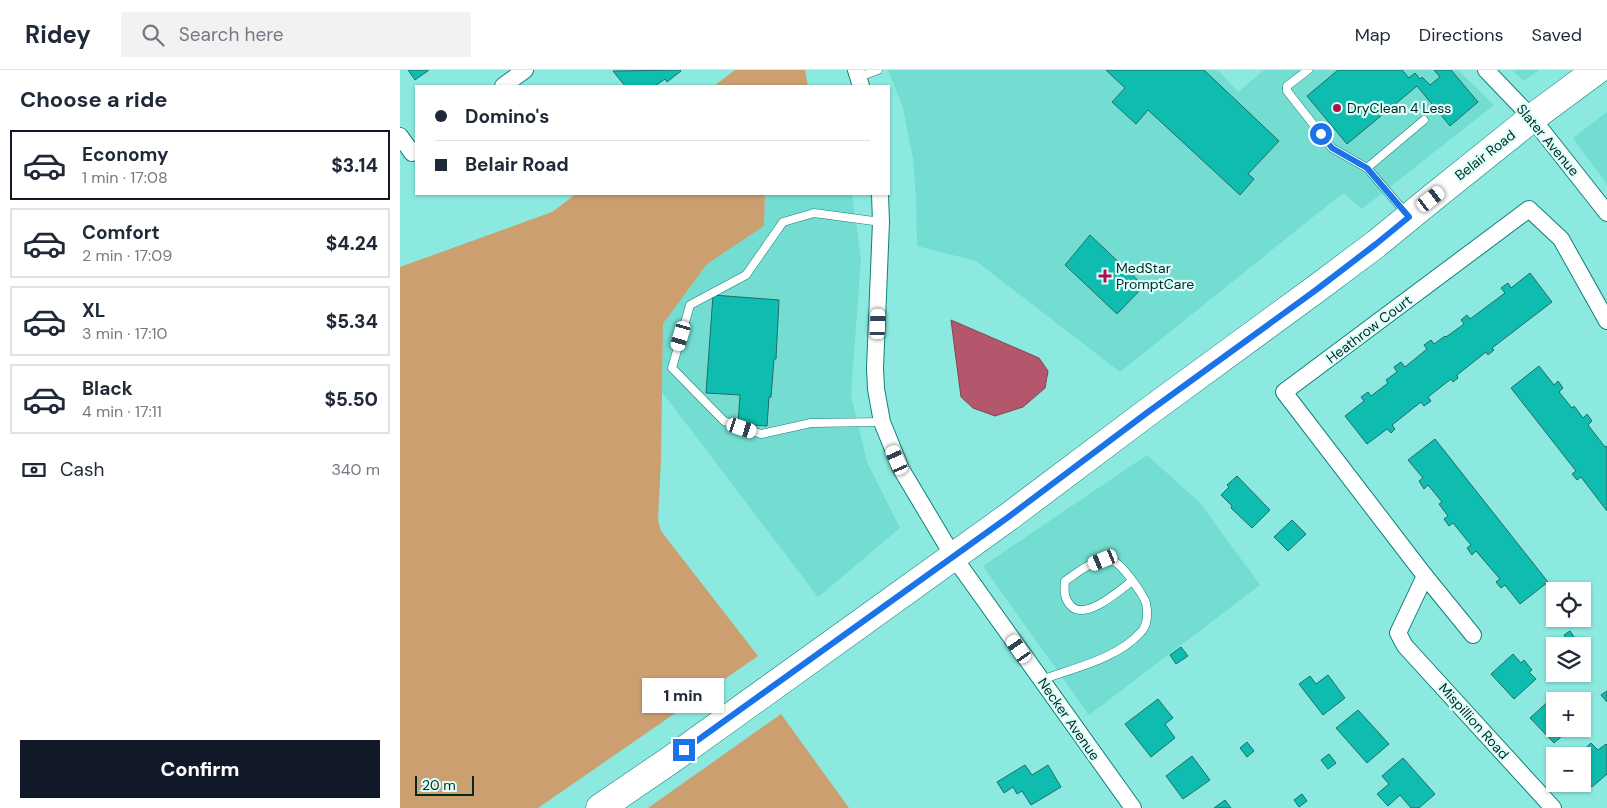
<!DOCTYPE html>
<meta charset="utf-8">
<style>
:root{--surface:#fff;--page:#f2f2f3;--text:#1f2937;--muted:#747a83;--line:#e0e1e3;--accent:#111827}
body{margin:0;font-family:"DM Sans",sans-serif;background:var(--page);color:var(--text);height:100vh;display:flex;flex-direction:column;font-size:19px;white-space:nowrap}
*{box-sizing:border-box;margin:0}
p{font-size:16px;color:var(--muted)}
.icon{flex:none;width:28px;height:28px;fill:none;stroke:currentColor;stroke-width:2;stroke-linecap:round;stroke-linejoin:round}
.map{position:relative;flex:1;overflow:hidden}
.panel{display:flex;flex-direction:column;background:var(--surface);width:400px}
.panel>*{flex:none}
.top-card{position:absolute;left:15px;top:15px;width:475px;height:110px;border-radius:0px;box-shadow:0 1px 4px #0004;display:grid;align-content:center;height:110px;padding:0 20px;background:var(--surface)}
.controls{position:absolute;left:1146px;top:512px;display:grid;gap:10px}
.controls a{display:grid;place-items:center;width:45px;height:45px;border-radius:0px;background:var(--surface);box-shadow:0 1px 4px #0004;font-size:25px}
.scale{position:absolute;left:15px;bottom:12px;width:59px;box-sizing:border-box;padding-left:5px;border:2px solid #002926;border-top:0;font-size:14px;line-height:18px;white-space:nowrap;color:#002926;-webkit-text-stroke:4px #dcfffa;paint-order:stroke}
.end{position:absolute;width:22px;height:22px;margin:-11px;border:6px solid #1a73e8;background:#fff;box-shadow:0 0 0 2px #fff}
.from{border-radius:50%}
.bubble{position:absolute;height:35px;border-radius:0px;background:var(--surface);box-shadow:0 1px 4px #0004;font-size:16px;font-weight:800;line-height:35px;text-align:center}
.car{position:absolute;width:15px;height:30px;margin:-15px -8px;border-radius:6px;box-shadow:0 0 4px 1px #0007;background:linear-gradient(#fff 24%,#345 0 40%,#fff 0 76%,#345 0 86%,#fff 0)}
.top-card b{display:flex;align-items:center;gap:18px;height:48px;font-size:19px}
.top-card b+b{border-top:1px solid var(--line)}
.top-card i{width:12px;height:12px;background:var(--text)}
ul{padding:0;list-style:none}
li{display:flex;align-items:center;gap:15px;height:70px;margin:0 10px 8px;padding:0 10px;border:2px solid var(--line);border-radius:0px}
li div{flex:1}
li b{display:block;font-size:19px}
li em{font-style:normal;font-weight:800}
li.current{border-color:var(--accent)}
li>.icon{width:45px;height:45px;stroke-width:1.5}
h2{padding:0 20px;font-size:22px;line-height:60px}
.pay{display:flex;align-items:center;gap:12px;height:55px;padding:0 20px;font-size:19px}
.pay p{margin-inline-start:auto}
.button{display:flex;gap:10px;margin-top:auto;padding:10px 20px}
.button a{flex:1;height:58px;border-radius:0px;background:var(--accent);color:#fff;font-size:20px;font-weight:800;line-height:58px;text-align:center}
header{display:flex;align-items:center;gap:30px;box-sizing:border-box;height:70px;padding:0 25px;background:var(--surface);border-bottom:1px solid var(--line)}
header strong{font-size:24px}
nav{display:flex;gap:28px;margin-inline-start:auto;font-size:18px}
.search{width:350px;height:45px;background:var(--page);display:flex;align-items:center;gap:12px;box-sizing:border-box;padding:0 18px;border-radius:0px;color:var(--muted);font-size:19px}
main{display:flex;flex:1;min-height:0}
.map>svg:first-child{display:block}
.built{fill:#73ddd2}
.green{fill:#cc9f70}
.water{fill:#b4566c;stroke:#7e4857}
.building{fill:#0ebcb0;stroke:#226d67}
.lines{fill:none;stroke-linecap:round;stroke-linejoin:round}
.lane-casing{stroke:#118078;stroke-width:9}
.street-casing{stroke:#118078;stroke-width:18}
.highway-casing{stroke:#118078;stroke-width:29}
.lane{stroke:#fff;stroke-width:8}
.street{stroke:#fff;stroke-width:16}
.highway{stroke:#fff;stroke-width:28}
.route{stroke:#1a73e8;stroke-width:6}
.poi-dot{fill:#a8144b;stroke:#dcfffa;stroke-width:2}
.labels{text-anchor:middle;stroke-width:4.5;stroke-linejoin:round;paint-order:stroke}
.poi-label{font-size:14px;fill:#002926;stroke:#dcfffa;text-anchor:start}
.street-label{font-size:14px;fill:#002926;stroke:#dcfffa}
</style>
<header>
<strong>Ridey</strong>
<div class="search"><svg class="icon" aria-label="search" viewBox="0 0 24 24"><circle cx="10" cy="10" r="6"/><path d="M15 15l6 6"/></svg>Search here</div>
<nav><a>Map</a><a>Directions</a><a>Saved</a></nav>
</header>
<main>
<section class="panel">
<h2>Choose a ride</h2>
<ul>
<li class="current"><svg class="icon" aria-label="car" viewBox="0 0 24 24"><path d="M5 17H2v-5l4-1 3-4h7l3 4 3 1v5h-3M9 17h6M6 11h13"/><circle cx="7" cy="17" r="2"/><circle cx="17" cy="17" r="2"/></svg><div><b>Economy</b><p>1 min · 17:08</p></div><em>$3.14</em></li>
<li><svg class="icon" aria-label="car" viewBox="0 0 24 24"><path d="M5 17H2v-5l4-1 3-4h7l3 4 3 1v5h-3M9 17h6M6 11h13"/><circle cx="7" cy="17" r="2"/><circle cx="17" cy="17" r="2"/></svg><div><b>Comfort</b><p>2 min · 17:09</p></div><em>$4.24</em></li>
<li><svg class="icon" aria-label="car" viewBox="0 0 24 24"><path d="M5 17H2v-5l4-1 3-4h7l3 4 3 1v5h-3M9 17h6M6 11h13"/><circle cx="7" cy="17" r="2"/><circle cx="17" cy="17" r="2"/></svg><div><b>XL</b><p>3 min · 17:10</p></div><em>$5.34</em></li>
<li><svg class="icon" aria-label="car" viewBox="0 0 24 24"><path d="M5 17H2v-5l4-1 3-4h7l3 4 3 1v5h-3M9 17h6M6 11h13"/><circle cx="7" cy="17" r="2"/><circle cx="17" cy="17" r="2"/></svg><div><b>Black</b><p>4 min · 17:11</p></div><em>$5.50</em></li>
</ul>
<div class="pay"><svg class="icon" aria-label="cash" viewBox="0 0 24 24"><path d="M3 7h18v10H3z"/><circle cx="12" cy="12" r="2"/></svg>Cash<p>340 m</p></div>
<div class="button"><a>Confirm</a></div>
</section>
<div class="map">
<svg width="1207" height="738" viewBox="0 0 1207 738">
<rect width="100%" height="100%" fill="#8be9df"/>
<g class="built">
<path d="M 488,0 L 818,0 L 838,22 L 864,0 L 1058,0 L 1094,35 L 962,139 L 943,123 L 720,302 L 576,191 L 517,176 L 516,128 L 513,89 L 503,38 Z"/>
<path d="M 1112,0 L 1139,0 L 1124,11 Z"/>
<path d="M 1207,42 L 1207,114 L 1173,68 Z"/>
<path d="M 365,124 L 452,124 L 461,188 L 451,325 L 467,392 L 500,458 L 418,527 L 262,322 L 263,254 L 307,194 L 364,156 Z"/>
<path d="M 747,385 L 800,433 L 860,515 L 689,645 L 583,496 Z"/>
</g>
<g class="green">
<path d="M 335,0 L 405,0 L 408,16 L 314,16 Z"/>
<path d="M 176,124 L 365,124 L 364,156 L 307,194 L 263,254 L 261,389 L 258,450 L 261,461 L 358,586 L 138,738 L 0,738 L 0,197 L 152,142 Z"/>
<path d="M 381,644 L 449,738 L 248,738 Z"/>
</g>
<path class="water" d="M 551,250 L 639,288 L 648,301 L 645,318 L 623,337 L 595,346 L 573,338 L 561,327 Z"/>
<g class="building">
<path d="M 8,0 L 29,0 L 15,10 Z"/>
<path d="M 280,0 L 281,1 L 267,12 L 265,9 L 255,16 L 225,16 L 213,1 Z"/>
<path d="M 706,0 L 804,0 L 879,71 L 848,104 L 854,109 L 840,125 L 748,40 L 736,54 L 712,32 L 725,18 Z"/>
<path d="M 938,0 L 1002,0 L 1009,8 L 1015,3 L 1020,9 L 1022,7 L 1030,15 L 1040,7 L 1034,0 L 1051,0 L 1078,32 L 1050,56 L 1017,16 L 947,74 L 907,26 Z"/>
<path d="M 690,165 L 744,216 L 717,244 L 665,195 Z"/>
<path d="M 1130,203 L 1152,232 L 1092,278 L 1094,280 L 1088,285 L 1086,282 L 1057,305 L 1058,308 L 1053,312 L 1051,309 L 1028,327 L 1031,331 L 1024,336 L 1021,332 L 992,355 L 995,359 L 991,363 L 987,359 L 967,374 L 945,346 L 964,331 L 961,327 L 968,322 L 971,326 L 988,313 L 986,310 L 997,302 L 994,297 L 1001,292 L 1005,297 L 1027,279 L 1024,275 L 1031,270 L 1034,274 L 1045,266 L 1046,267 L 1064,254 L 1061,250 L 1067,245 L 1070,249 L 1105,223 L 1101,218 L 1108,213 L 1111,218 Z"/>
<path d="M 313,225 L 379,230 L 376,289 L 374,289 L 371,327 L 369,327 L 367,356 L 338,354 L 340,325 L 306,323 Z"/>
<path d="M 1139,296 L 1154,315 L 1158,311 L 1163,318 L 1159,322 L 1172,338 L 1174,336 L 1183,348 L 1187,344 L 1192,351 L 1188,355 L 1205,377 L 1207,376 L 1207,441 L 1181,407 L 1177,410 L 1172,404 L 1176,401 L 1111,318 Z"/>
<path d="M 1035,369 L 1148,512 L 1120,534 L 1105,515 L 1101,518 L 1096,512 L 1100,509 L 1076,481 L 1072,485 L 1067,478 L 1071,475 L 1053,453 L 1049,456 L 1044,449 L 1048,446 L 1039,434 L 1042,432 L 1028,415 L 1024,419 L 1019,411 L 1023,408 L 1008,390 Z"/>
<path d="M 837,406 L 870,440 L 852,458 L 831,438 L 832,436 L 821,425 L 829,417 L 827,415 Z"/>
<path d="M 892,450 L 906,464 L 888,481 L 874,467 Z"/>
<path d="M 1170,561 L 1177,571 L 1171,575 L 1164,565 Z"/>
<path d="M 781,577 L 788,586 L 776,594 L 770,585 Z"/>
<path d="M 1113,584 L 1121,593 L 1124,590 L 1132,600 L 1129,602 L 1136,609 L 1114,629 L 1091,604 Z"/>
<path d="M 928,605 L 945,628 L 923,645 L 899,614 L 910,606 L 916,614 Z"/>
<path d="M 1207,621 L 1207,632 L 1201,625 Z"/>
<path d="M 1152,628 L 1155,631 L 1155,659 L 1170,659 L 1154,673 L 1130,648 Z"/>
<path d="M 758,629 L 773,648 L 765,654 L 775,668 L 751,687 L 725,654 Z"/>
<path d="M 958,640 L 989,674 L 967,693 L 936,658 Z"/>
<path d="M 847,672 L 854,681 L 847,687 L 840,678 Z"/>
<path d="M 1191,673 L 1198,680 L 1206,674 L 1207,675 L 1207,704 L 1192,717 L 1182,707 L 1182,686 L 1177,686 Z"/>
<path d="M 929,684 L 936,693 L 928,699 L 921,690 Z"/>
<path d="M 792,686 L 810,710 L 783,729 L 766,706 Z"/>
<path d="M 1003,688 L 1035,724 L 1019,738 L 1011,738 L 1000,725 L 988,736 L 977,724 L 989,714 L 982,706 Z"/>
<path d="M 625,695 L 632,705 L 648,695 L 661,717 L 631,735 L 622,721 L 617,724 L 613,717 L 604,723 L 597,712 Z"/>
<path d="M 902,724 L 907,731 L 899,737 L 894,730 Z"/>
<path d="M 825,730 L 831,738 L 814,738 Z"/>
</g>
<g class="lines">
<g class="lane-casing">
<g id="lane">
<path d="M 908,0 L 887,16 L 887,21 L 932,78 L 967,98 L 1006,143"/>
<path d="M 459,7 L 478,0"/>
<path d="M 967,98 L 1024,50"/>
<path d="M 481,152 L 414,143 L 383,152 L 346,205 L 290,235 L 272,298 L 324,351 L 361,364 L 411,353 L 482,352"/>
<path d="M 641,610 C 674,598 717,589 741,562 C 748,555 748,542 746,533 C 743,524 722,494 713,491 C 697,486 677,503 665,511 C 664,521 664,529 671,536 C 686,551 720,520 732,511"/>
</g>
</g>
<g class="street-casing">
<g id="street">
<path d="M 456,0 L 461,16"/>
<path d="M 1086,0 L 1132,48 L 1207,143"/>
<path d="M 103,16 L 125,0"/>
<path d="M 0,66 L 12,83 L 16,80"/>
<path d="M 480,124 L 481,152 L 475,298 L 476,319 L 482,352 L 501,399 L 553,486 L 733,738"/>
<path d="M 1025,506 L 998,563 L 1005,576 L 1153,738"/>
<path d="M 1073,565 L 1025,506 L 884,322 L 1129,139 L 1161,169 L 1207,251"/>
</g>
</g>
<g class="highway-casing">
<path id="highway" d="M 200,738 L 269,691 L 607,448 L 748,342 L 916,219 L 976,174 L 1031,129 L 1132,48 L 1197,0"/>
</g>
<use href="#lane" class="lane"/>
<use href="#street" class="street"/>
<use href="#highway" class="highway"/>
</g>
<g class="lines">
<path class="route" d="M 284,680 L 607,448 L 748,342 L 916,220 L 976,174 L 1009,147 L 967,98 L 932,78 L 921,64"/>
</g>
<g class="poi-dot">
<circle cx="937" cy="38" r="5"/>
<path d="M702.5 198.5h5v5h5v5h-5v5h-5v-5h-5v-5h5z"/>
</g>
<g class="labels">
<g class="poi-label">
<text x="947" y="43">DryClean 4 Less</text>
<text x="716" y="203">MedStar<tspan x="716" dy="16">PromptCare</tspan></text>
</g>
<g class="street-label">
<text transform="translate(1148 70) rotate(50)" y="5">Slater Avenue</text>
<text transform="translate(1085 85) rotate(-38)" y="5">Belair Road</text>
<text transform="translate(969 259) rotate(-37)" y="5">Heathrow Court</text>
<text transform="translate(669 649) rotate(55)" y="5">Necker Avenue</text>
<text transform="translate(1074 651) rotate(48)" y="5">Mispillion Road</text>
</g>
</g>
</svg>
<div class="controls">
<a><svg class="icon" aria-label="locate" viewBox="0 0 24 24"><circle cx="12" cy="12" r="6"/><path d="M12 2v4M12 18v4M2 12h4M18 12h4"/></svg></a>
<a><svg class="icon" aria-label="layers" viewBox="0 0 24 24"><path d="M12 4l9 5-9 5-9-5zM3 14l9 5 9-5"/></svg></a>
<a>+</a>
<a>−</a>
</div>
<div class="scale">20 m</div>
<i class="end from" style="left:921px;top:64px"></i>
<i class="end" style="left:284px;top:680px"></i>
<div class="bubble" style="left:242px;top:608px;width:82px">1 min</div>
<i class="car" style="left:1031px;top:129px;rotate:52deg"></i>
<i class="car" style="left:478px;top:254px;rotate:2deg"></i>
<i class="car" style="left:281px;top:266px;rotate:196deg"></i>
<i class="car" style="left:342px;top:358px;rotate:108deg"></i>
<i class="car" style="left:497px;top:390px;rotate:336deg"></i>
<i class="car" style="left:703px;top:490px;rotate:248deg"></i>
<i class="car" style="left:619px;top:579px;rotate:325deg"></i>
<div class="top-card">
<b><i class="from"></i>Domino's</b>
<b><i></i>Belair Road</b>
</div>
</div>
</main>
